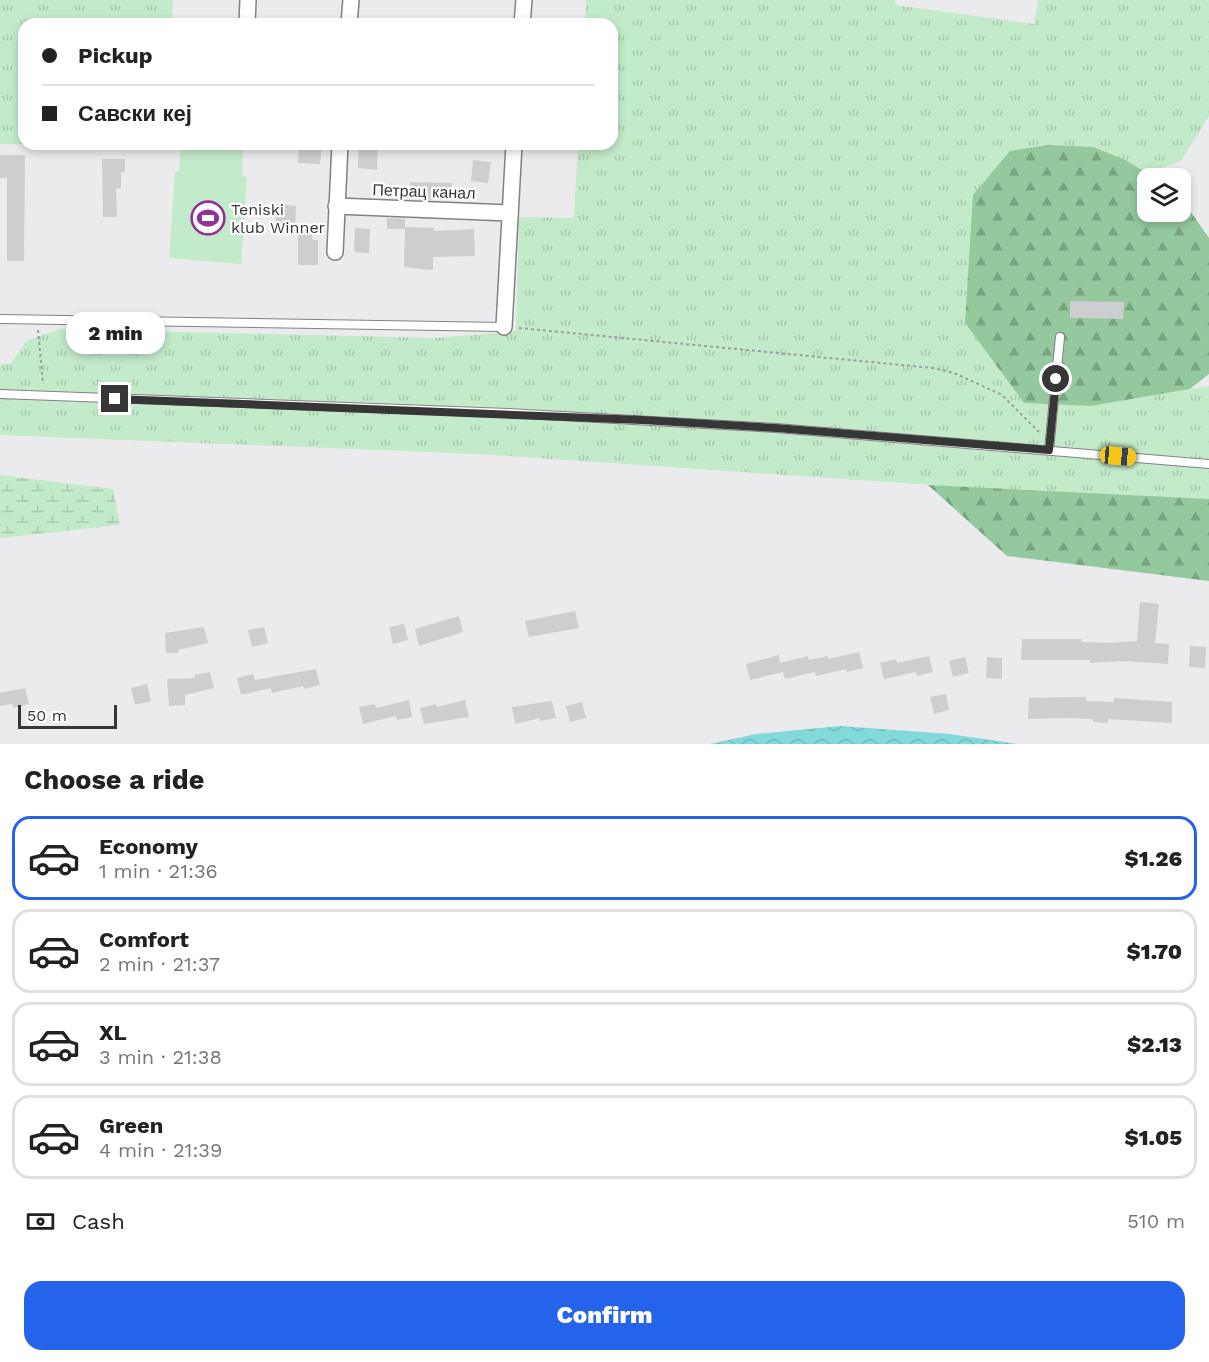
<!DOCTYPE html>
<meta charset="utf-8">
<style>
:root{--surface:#fff;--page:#f6f6f6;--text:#222;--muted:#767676;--line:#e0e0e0;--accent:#2563eb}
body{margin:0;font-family:"Work Sans",sans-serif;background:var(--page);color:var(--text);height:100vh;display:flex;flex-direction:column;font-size:22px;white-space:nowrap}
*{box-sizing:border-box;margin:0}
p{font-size:20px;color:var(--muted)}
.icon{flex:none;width:33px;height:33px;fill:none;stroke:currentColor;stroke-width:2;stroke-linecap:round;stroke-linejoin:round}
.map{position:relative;height:744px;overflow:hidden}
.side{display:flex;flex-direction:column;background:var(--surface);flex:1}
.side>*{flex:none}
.top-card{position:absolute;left:18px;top:18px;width:600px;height:132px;border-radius:18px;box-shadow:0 3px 9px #0003;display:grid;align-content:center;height:132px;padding:0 24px;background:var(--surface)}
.buttons{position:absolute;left:1137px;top:168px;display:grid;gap:12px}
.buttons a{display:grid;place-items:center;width:54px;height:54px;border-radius:12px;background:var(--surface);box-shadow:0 3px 9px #0003;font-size:30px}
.scale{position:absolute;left:18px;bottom:15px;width:99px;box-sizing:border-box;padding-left:6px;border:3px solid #363637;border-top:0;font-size:16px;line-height:21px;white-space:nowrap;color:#363637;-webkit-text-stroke:4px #fff;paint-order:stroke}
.end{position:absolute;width:27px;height:27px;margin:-14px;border:8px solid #363637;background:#fff;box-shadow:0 0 0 3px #fff}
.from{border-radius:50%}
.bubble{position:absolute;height:42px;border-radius:18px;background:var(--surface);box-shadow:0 3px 9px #0003;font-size:20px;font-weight:800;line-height:42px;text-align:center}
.car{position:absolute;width:18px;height:36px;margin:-18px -9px;border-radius:8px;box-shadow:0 0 4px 2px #0007;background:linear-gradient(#f5c518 24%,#345 0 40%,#f5c518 0 76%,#345 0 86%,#f5c518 0)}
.top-card b{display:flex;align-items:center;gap:21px;height:57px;font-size:22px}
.top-card b+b{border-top:2px solid var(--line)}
.top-card i{width:15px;height:15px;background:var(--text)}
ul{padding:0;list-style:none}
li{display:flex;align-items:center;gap:18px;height:84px;margin:0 12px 9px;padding:0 12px;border:3px solid var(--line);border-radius:18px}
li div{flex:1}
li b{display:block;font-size:22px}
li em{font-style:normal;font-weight:800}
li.selected{border-color:var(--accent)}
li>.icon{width:54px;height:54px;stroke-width:1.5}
h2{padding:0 24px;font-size:27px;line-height:72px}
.pay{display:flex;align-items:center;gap:15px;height:66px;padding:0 24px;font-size:22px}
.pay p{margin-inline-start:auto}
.cta{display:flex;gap:12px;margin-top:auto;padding:12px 24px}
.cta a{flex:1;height:69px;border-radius:18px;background:var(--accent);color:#fff;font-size:24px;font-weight:800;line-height:69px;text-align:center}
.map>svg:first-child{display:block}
.grass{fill:url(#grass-tufts)}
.forest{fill:url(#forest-firs)}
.wetland{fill:url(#wetland-marsh)}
.pitch{fill:#c3eac9}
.water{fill:url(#water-waves)}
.building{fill:#ceced1}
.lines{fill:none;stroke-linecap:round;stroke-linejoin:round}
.service-casing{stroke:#828285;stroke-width:10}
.minor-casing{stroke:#828285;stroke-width:18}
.path{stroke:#9d9d9f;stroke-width:2;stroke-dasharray:3 3;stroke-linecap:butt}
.service{stroke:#fff;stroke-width:8}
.minor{stroke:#fff;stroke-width:15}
.route{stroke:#363637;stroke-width:8}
.labels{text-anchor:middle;stroke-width:4.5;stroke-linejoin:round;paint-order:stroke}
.street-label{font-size:16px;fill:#363637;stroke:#fff}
.poi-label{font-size:16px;fill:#363637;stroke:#fff;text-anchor:start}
</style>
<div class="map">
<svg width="1209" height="744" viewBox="0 0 1209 744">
<defs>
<pattern id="grass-tufts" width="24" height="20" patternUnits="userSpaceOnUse" patternTransform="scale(1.5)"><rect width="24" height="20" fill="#c3eac9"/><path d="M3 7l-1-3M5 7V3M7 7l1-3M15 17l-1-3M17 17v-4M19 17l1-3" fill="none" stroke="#a8c9ad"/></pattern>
<pattern id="forest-firs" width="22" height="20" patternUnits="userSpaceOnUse" patternTransform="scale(1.5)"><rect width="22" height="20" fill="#93c99c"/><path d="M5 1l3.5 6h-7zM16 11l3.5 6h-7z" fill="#79a480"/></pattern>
<pattern id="wetland-marsh" width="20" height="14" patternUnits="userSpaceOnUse" patternTransform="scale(1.5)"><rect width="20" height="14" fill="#c3eac9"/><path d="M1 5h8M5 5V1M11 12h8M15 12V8" fill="none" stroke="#a8c9ad"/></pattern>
<pattern id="water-waves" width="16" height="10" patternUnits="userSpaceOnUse" patternTransform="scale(1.5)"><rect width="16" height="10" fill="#81d9da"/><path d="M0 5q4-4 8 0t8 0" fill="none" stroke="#70bbbc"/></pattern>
</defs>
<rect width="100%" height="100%" fill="#ebebee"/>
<g class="grass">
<path d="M 0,0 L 173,0 L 172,24 L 24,24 L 24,144 L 164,144 L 164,147 L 0,144 Z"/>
<path d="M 586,0 L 895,0 L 895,5 L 1034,24 L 1038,0 L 1209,0 L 1209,116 L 1181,161 L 1145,173 L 1129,163 L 965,323 L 1024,403 L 1091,406 L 1209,386 L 1209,501 L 1108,497 L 477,454 L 0,435 L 0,364 L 11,364 L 26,341 L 60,329 L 438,338 L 516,331 L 519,217 L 574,218 L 578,144 L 612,144 L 612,24 L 585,24 Z"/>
</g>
<g class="forest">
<path d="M 1048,145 L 1093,147 L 1125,160 L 1155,178 L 1148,178 L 1148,212 L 1180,212 L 1181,198 L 1209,238 L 1209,374 L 1190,389 L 1091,406 L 1024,403 L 965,323 L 973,195 L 1010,151 Z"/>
<path d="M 928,485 L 1209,499 L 1209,581 L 1007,556 Z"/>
</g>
<path class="wetland" d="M 0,475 L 113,489 L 120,525 L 0,538 Z"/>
<path class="pitch" d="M 181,144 L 243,144 L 242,175 L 247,177 L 241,264 L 169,258 L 175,172 L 179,171 Z"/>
<path class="water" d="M 840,726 L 950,734 L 1018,744 L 710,744 L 756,734 Z"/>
<g class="building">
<path d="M 299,144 L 322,144 L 320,164 L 298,163 Z"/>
<path d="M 359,144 L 378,144 L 377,170 L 358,168 Z"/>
<path d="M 0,155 L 25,155 L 24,261 L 7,261 L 7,178 L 0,178 Z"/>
<path d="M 102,159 L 125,159 L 125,172 L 121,172 L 121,188 L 116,189 L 117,217 L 103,217 Z"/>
<path d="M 473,160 L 491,162 L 488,183 L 471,181 Z"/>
<path d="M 410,182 L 452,183 L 452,200 L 411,199 Z"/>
<path d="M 277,204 L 296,206 L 295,232 L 275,231 Z"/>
<path d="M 387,218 L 405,219 L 405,229 L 387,229 Z"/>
<path d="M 405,227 L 434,228 L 434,231 L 474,229 L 475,256 L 433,257 L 433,270 L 404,267 Z"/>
<path d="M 355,228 L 370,229 L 369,253 L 354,252 Z"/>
<path d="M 298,230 L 312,230 L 312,240 L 318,240 L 318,265 L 298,265 Z"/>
<path d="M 1070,301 L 1124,302 L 1123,319 L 1070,318 Z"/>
<path d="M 1140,602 L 1159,604 L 1155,643 L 1169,644 L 1168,664 L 1125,661 L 1090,663 L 1090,660 L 1021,660 L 1022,639 L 1082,639 L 1081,642 L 1110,643 L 1137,641 Z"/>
<path d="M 575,611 L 579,628 L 529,637 L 525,621 Z"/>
<path d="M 459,616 L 463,632 L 419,646 L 415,629 Z"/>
<path d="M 404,624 L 408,640 L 393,644 L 389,627 Z"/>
<path d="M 204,627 L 208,643 L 178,650 L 178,653 L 166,653 L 165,633 Z"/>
<path d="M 264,627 L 268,643 L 252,647 L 248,630 Z"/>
<path d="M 1190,646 L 1206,647 L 1205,668 L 1189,667 Z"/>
<path d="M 859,652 L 863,668 L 847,672 L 846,669 L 816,676 L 815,672 L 785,679 L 783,672 L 750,680 L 746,664 L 779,655 L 780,663 L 808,656 L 809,660 L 828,656 L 828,659 Z"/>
<path d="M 929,656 L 933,672 L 917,676 L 916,672 L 884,679 L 880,663 L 896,659 L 897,663 Z"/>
<path d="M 965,657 L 969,673 L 953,677 L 949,661 Z"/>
<path d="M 987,657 L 1002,658 L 1002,679 L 986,678 Z"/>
<path d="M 316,669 L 320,685 L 304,689 L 303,686 L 272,693 L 271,688 L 241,695 L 237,678 L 253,674 L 255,680 Z"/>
<path d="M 210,672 L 214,688 L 185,695 L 185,705 L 169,706 L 167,679 L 195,678 L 194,675 Z"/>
<path d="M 147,684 L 151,701 L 135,705 L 131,688 Z"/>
<path d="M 25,688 L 29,704 L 13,708 L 12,704 L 0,706 L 0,693 Z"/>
<path d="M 946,694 L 949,710 L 934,714 L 930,697 Z"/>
<path d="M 1071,697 L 1086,697 L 1086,701 L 1114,702 L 1114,698 L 1172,702 L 1172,723 L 1108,719 L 1108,723 L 1093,722 L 1093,719 L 1065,718 L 1028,719 L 1029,698 Z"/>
<path d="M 409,700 L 412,717 L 397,720 L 396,716 L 363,724 L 359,707 L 375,704 L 376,708 Z"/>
<path d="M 465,700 L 469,717 L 424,724 L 420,708 L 436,704 L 437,707 Z"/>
<path d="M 552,701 L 556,718 L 540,721 L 540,718 L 515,724 L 512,707 Z"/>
<path d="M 582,702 L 586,718 L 570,722 L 566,706 Z"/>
</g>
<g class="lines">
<g class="service-casing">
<g id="service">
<path d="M 0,319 L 504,327"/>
<path d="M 0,394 L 508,413 L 776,428 L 1209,464"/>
<path d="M 1049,450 L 1060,337"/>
</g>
</g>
<g class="minor-casing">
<g id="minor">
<path d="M 247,24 L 248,0"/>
<path d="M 349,24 L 351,0"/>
<path d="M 522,24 L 524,0"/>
<path d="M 336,206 L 510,213"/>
<path d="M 335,252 L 340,144"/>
<path d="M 504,327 L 514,144"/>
</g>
</g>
<g class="path">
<path d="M 519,328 L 933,368 L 954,373 L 1002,395 L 1039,432"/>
<path d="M 38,330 L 43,384"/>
</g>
<use href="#service" class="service"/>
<use href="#minor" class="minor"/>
</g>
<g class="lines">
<path class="route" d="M 115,399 L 642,420 L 776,428 L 1049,450 L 1056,379"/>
</g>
<defs>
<g id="stadium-ring" transform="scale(1.725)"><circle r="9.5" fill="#fff" stroke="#933198" stroke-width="1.5"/><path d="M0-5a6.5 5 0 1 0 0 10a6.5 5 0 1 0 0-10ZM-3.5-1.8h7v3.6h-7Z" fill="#933198"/></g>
</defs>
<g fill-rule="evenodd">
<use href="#stadium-ring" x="208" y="218"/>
</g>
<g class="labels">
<g class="street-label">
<text transform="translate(424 191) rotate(2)" y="6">Петрац канал</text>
</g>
<g class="poi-label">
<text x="231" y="215">Teniski<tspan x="231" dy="18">klub Winner</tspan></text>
</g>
</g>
</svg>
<div class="buttons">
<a><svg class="icon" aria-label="layers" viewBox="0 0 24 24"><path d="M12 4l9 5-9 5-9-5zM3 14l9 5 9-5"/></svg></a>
</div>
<div class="scale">50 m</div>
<i class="end from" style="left:1056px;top:379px"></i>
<i class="end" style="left:115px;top:399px"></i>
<div class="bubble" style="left:66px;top:312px;width:99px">2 min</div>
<i class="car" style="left:1118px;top:456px;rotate:95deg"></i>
<div class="top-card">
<b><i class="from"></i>Pickup</b>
<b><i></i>Савски кеј</b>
</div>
</div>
<section class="side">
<h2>Choose a ride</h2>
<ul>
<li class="selected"><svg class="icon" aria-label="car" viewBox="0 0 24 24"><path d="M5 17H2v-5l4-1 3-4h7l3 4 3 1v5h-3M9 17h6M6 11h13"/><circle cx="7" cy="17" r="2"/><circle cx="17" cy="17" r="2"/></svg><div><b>Economy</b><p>1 min · 21:36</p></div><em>$1.26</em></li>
<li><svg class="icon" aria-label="car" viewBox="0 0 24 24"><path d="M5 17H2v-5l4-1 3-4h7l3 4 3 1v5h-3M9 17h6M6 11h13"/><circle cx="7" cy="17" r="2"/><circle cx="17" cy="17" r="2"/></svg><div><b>Comfort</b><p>2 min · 21:37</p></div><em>$1.70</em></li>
<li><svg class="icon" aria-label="car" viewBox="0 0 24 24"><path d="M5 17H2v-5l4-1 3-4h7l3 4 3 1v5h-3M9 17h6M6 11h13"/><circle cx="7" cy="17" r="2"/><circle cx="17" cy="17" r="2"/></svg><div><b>XL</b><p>3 min · 21:38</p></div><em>$2.13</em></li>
<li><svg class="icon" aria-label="car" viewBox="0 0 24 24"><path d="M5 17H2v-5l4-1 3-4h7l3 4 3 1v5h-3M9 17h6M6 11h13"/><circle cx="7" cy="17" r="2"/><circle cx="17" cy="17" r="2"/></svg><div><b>Green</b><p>4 min · 21:39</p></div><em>$1.05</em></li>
</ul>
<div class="pay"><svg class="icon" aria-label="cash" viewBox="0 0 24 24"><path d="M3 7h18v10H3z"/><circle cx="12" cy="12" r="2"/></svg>Cash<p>510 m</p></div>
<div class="cta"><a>Confirm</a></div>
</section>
